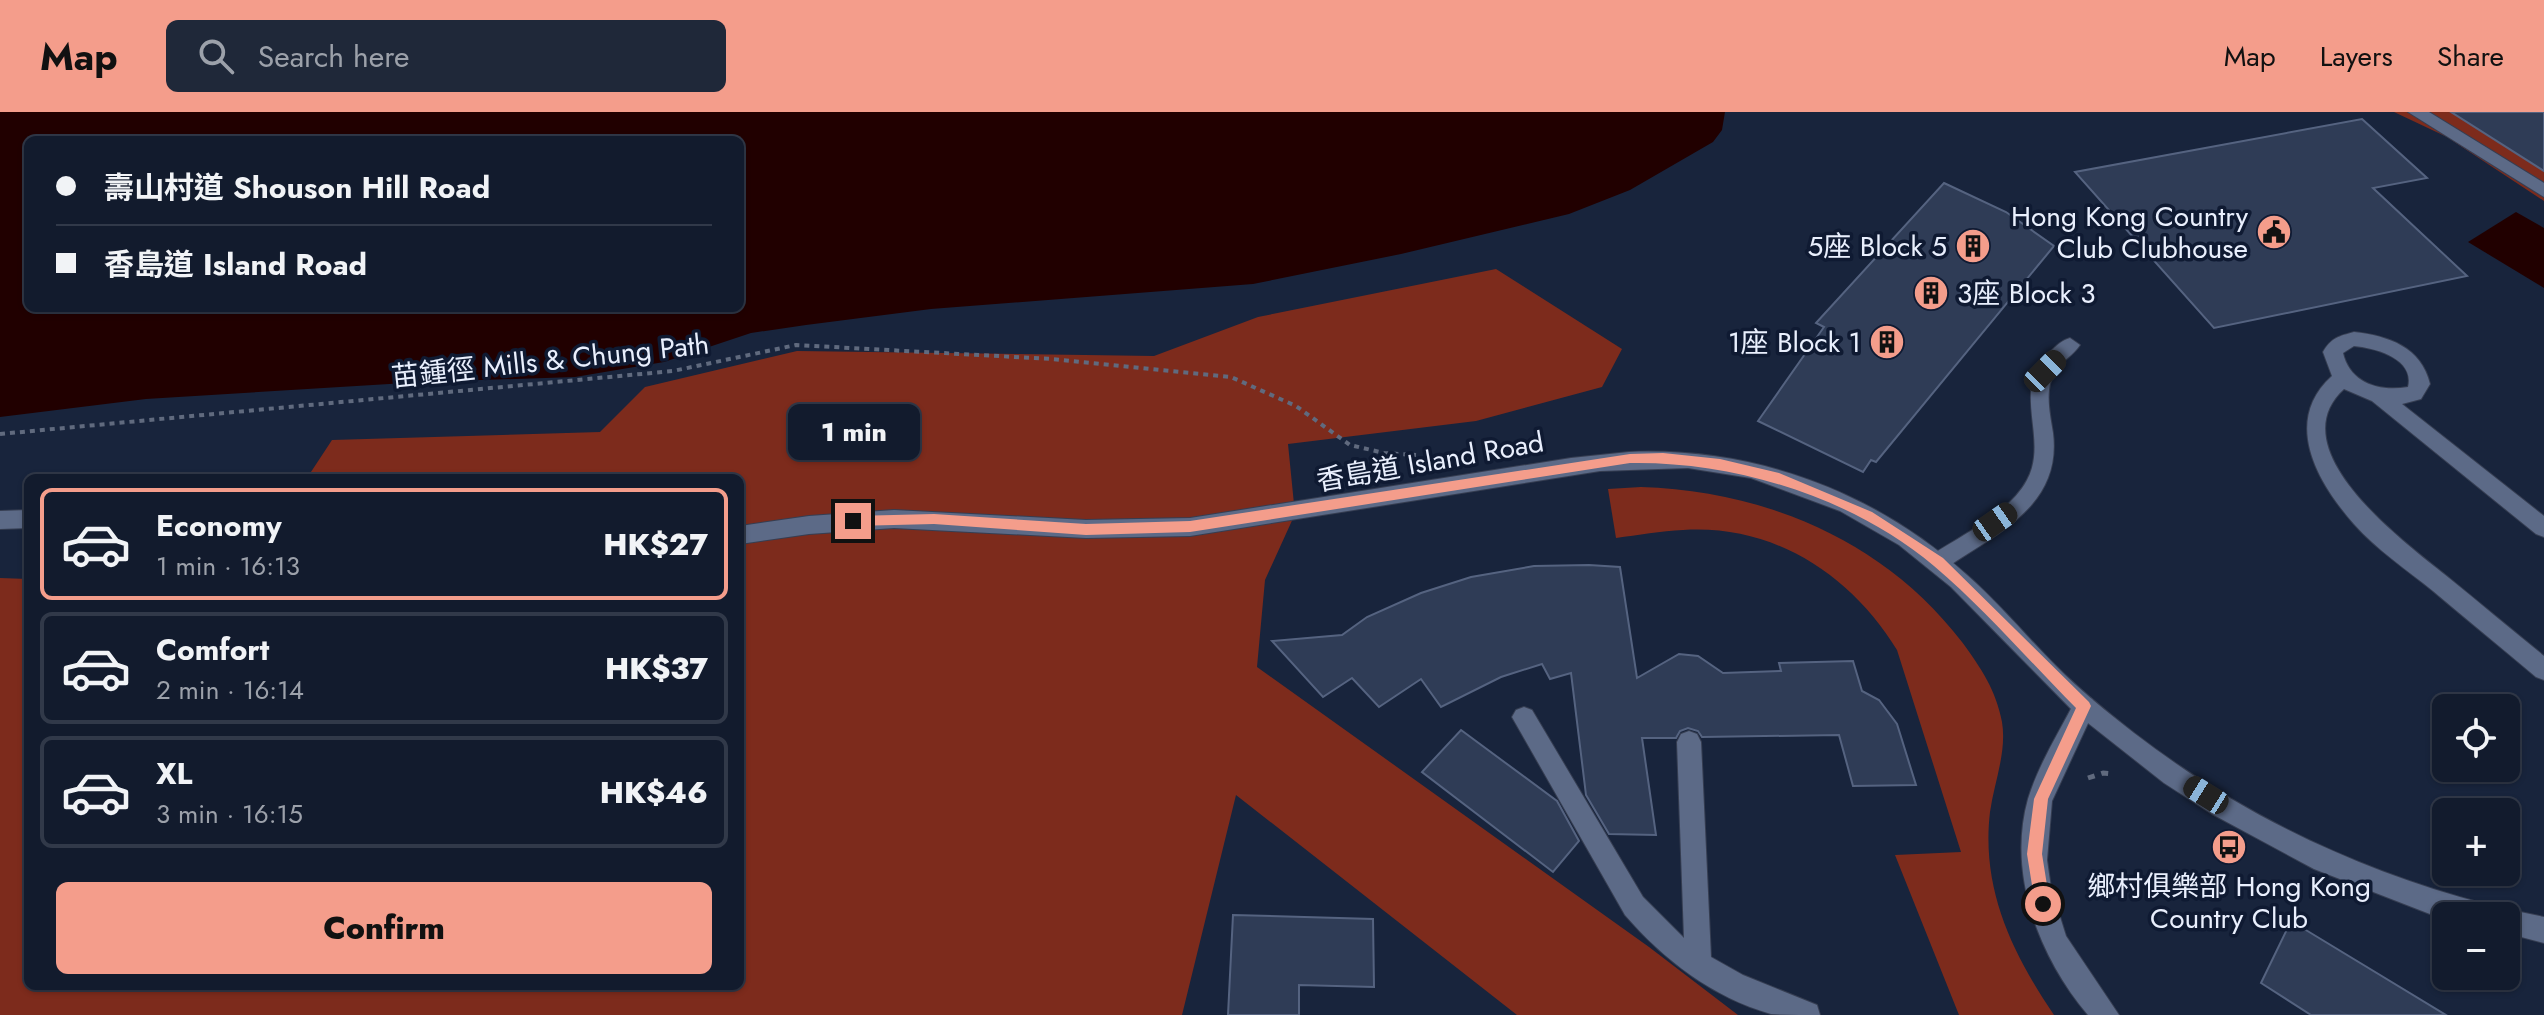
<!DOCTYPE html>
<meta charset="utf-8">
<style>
:root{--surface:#121b2d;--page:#1f2839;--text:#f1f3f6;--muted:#9ca1aa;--line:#313949;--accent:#f49d8b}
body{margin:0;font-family:Jost,"Noto Sans TC",sans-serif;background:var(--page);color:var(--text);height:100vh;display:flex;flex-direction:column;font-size:30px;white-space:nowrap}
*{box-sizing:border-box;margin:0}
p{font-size:26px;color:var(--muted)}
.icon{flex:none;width:44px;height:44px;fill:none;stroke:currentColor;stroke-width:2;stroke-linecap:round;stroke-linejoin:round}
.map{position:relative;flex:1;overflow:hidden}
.sheet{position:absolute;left:24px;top:362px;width:720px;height:516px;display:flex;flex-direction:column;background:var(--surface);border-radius:12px;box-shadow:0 2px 6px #0004,0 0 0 2px var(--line)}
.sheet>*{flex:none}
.guide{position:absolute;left:24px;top:24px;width:720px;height:176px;border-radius:12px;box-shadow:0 2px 6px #0004,0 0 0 2px var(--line);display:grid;align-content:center;height:176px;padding:0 32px;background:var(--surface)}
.buttons{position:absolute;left:2432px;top:582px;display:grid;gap:16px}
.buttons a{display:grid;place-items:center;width:88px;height:88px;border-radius:12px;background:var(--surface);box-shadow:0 2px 6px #0004,0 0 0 2px var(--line);font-size:40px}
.end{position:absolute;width:36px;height:36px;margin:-18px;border:10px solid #f49d8b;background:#111;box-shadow:0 0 0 4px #111}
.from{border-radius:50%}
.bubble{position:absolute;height:56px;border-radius:12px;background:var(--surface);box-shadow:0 2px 6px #0004,0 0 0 2px var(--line);font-size:26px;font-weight:800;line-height:56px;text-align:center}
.car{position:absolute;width:24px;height:48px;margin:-24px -12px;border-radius:10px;box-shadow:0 0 6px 2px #0007;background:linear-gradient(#222 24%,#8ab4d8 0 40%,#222 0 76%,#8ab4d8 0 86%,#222 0)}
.guide b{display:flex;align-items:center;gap:28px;height:76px;font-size:30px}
.guide b+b{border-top:2px solid var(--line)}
.guide i{width:20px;height:20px;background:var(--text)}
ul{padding:14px 0 0;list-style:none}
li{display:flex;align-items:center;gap:24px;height:112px;margin:0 16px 12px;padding:0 16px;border:4px solid var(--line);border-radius:12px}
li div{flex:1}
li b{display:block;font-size:30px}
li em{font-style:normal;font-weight:800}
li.selected{border-color:var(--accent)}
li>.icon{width:72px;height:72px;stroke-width:1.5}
.cta{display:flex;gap:16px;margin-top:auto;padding:16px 32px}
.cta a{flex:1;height:92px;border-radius:12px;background:var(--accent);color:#111;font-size:32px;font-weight:800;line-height:92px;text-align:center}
header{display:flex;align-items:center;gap:48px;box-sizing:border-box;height:112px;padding:0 40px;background:var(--accent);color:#111}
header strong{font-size:38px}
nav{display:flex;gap:44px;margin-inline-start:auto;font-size:28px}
.search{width:560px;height:72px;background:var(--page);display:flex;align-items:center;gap:20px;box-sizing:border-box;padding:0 28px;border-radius:12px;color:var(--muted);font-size:30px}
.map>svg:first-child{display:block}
.green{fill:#7d2b1c}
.water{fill:#210000;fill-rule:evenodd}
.building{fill:#2f3c56;stroke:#556380;stroke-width:2}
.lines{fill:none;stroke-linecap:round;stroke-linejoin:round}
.service-casing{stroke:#363e52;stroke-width:2}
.minor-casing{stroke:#363e52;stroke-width:2}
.secondary-casing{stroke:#363e52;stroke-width:2}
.path-far1{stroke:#606a7e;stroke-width:4;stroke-dasharray:5 5;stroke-linecap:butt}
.path{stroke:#606a7e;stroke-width:5;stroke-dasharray:7 7;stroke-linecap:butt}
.service{fill:#5c6a87;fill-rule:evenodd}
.minor{fill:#5c6a87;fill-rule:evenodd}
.secondary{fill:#5c6a87;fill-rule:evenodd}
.route{fill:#f49d8b}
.labels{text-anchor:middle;stroke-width:7;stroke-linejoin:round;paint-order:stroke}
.poi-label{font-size:28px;fill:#e9effd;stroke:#0f1a32;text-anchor:end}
.street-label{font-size:28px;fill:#e9effd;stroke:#0f1a32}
</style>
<header>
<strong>Map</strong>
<div class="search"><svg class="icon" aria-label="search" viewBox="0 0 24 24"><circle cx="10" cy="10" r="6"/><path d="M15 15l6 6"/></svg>Search here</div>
<nav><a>Map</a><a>Layers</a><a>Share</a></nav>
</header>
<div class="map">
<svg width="2544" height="903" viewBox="0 0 2544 903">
<rect width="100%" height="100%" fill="#18243c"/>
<g class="green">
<path d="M 2394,0 L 2544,0 L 2544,89 L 2447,25 Z"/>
<path d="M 1496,157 L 1622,237 L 1602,275 L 1476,309 L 1288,332 L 1295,402 L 1265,468 L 1257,555 L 1649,835 L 1738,903 L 1517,903 L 1236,683 L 1182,903 L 0,903 L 0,466 L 28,467 L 28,874 L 740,874 L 740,366 L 307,366 L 332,328 L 600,320 L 645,275 L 797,239 L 1154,244 L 1258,205 Z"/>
<path d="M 1641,375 C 1766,379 1885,429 1962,530 C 1981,556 1996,578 2002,610 C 2007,640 1994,671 1990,700 C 1981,777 2012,841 2054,903 L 1959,903 L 1895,743 L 1961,740 L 1897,538 C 1851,463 1774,412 1683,418 C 1661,419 1638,423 1616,426 L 1608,377 Z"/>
</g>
<g class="water">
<path d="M 0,0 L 1725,0 L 1722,18 L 1713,30 L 1630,78 L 1569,102 L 1401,142 L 1253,172 L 931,197 L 806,213 L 751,221 L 664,250 L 575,265 L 422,270 L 146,287 L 0,305 ZM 28,28 L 740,28 L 740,196 L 28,196 Z"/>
<path d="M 2516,100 L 2544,116 L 2544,176 L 2468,130 Z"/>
</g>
<g class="building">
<path d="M 2451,0 L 2544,0 L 2544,59 Z"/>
<path d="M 2362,7 L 2427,66 L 2373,76 L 2467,164 L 2214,216 L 2075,60 Z"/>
<path d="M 1944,71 L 2006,100 L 2054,134 L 1876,350 L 1871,348 L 1863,360 L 1758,309 L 1824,215 L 1816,211 Z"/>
<path d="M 1589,453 L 1620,455 L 1637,566 L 1679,542 L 1698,544 L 1723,561 L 1781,559 L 1779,551 L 1853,549 L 1862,579 L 1879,588 L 1897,612 L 1916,673 L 1853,674 L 1839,623 L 1702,625 L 1698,619 L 1688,616 L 1680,619 L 1676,626 L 1642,626 L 1656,723 L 1609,722 L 1586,683 L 1571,561 L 1550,567 L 1542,552 L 1501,565 L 1441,595 L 1421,567 L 1379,595 L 1352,566 L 1323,585 L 1272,529 L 1342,523 L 1367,505 L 1421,481 L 1471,465 L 1534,454 Z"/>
<path d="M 1461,618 L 1557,689 L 1579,729 L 1553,760 L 1422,660 Z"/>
<path d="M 1233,803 L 1373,807 L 1374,875 L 1299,873 L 1299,903 L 1228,903 Z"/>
<path d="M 2291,809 L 2446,903 L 2311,903 L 2261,871 Z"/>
</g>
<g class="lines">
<g class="service-casing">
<g id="service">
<path d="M 2408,0 L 2429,0 L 2544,71 L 2544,85 Z"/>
<path d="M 2354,220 C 2389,224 2421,235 2430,272 L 2421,287 L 2402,292 L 2544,404 L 2544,425 L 2536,422 L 2372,289 L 2344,277 C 2277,338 2407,432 2449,466 C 2481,492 2512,518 2544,544 L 2544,568 L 2536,565 C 2502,536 2467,508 2433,479 C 2407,458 2376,437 2354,412 C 2317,370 2282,309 2332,264 L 2323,240 C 2331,226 2339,224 2354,220 ZM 2354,234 C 2376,236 2415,247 2408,275 C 2379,280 2350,271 2343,241 Z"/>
<path d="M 2070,226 L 2080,233 C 2073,244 2061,249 2055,260 C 2044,277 2050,302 2053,321 C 2062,394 1997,421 1946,456 L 1938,459 L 1930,456 L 1927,450 L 1930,444 C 1961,423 2009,402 2027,368 C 2050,326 2009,277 2050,240 C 2056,234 2062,228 2070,226 Z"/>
<path d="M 1524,595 L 1532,598 L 1643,785 L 1684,826 L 1677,630 L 1681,622 L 1689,619 L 1697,622 L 1701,630 L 1711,845 L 1743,863 L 1817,893 L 1820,903 C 1805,903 1786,903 1771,902 C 1712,885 1664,848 1625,803 L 1516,612 L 1512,605 L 1516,598 Z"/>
</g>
</g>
<g class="minor-casing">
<path id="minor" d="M 2084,584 L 2092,587 L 2096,594 L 2052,689 L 2047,748 L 2051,776 L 2066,824 L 2119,903 L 2088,903 C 2039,845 2007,762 2028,687 C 2039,651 2060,619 2076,587 Z"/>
</g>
<g class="secondary-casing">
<g id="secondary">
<path d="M 1629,340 C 1754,335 1874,379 1967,463 C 1999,491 2026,524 2056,554 C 2080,578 2107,600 2134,621 C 2239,702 2357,758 2485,792 L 2494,795 L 2497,801 L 2506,797 L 2544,805 L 2544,831 L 2506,821 L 2506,804 L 2446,806 L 2430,802 L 2314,757 L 2212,702 L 2164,671 L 2074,600 L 1951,475 L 1899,433 L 1840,399 L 1751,366 L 1688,356 L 1600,359 L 1190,424 L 1086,426 L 894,416 L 809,422 L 740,432 L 740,414 L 809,404 L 894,398 L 1086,408 L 1190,406 L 1571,346 Z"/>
<path d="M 28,398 L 28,416 L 0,417 L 0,399 Z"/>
</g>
</g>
<path class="path-far1" d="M 0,322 L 673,259 L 796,233 L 1052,247 L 1231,265 L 1296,294 L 1350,333 L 1384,341 L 1416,343"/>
<path class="path" d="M 2088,666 L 2103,661 L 2113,662"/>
<use href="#service" class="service"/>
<use href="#minor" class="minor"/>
<use href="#secondary" class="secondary"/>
</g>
<path class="route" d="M 1663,341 L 1720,347 L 1779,361 L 1872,400 L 1943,446 L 2089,590 L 2091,594 L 2048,687 L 2042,742 L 2050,792 L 2048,797 L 2037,797 L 2035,792 L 2027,742 L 2034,687 L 2076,596 C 2029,549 1985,497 1934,454 C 1854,386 1735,349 1630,351 L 1190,420 L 1086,423 L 934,412 L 853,414 L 846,409 L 853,404 L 934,402 L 1086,412 L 1190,409 L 1630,342 Z"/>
<defs>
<g id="civic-disc" transform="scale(1.8)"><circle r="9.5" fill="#f49d8b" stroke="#0f1a32"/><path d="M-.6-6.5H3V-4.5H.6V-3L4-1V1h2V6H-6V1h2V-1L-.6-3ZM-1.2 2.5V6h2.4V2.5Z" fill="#111"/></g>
<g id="building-disc" transform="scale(1.8)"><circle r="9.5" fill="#f49d8b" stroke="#0f1a32"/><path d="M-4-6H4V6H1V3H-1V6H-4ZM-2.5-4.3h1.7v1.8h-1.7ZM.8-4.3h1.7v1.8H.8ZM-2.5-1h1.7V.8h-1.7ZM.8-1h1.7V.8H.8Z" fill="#111"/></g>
<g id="bus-disc" transform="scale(1.8)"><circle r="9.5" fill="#f49d8b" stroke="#0f1a32"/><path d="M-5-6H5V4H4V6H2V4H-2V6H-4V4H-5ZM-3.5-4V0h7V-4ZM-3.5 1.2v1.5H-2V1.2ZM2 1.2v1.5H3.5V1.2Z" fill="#111"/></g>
</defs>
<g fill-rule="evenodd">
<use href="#civic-disc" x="2274" y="120"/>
<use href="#building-disc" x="1973" y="134"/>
<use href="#building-disc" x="1931" y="181"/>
<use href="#building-disc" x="1887" y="230"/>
<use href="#bus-disc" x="2229" y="735"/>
</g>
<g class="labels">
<g class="poi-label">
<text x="2248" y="114">Hong Kong Country<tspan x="2248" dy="32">Club Clubhouse</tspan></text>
<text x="1947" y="144">5座 Block 5</text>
<text x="1957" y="191" text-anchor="start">3座 Block 3</text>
<text x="1861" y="240">1座 Block 1</text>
<text x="2229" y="784" text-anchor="middle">鄉村俱樂部 Hong Kong<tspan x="2229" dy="32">Country Club</tspan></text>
</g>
<g class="street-label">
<text transform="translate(550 248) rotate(-6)" y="10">苗鍾徑 Mills &amp; Chung Path</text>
<text transform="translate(1430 349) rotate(-10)" y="10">香島道 Island Road</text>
</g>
</g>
</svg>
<div class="buttons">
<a><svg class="icon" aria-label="locate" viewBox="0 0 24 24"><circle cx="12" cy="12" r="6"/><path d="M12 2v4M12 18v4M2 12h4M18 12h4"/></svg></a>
<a>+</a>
<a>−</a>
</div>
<i class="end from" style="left:2043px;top:792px"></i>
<i class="end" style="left:853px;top:409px"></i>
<div class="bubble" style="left:788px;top:292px;width:132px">1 min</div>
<i class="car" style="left:2045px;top:259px;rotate:45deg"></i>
<i class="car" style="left:1995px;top:410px;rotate:55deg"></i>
<i class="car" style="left:2206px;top:683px;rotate:302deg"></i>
<div class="guide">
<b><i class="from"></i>壽山村道 Shouson Hill Road</b>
<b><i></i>香島道 Island Road</b>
</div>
<section class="sheet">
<ul>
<li class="selected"><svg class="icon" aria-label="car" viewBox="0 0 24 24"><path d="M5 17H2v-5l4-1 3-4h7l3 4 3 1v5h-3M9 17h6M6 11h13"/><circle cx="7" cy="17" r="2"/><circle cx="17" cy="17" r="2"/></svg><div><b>Economy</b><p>1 min · 16:13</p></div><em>HK$27</em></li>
<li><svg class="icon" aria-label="car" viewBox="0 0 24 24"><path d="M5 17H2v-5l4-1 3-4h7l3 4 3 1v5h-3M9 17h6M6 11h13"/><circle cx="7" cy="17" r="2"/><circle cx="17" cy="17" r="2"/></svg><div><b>Comfort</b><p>2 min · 16:14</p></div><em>HK$37</em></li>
<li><svg class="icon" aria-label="car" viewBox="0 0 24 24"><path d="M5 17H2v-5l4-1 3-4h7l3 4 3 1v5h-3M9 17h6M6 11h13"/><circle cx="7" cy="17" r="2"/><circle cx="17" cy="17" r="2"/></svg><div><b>XL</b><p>3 min · 16:15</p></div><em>HK$46</em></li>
</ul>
<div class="cta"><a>Confirm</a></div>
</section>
</div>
